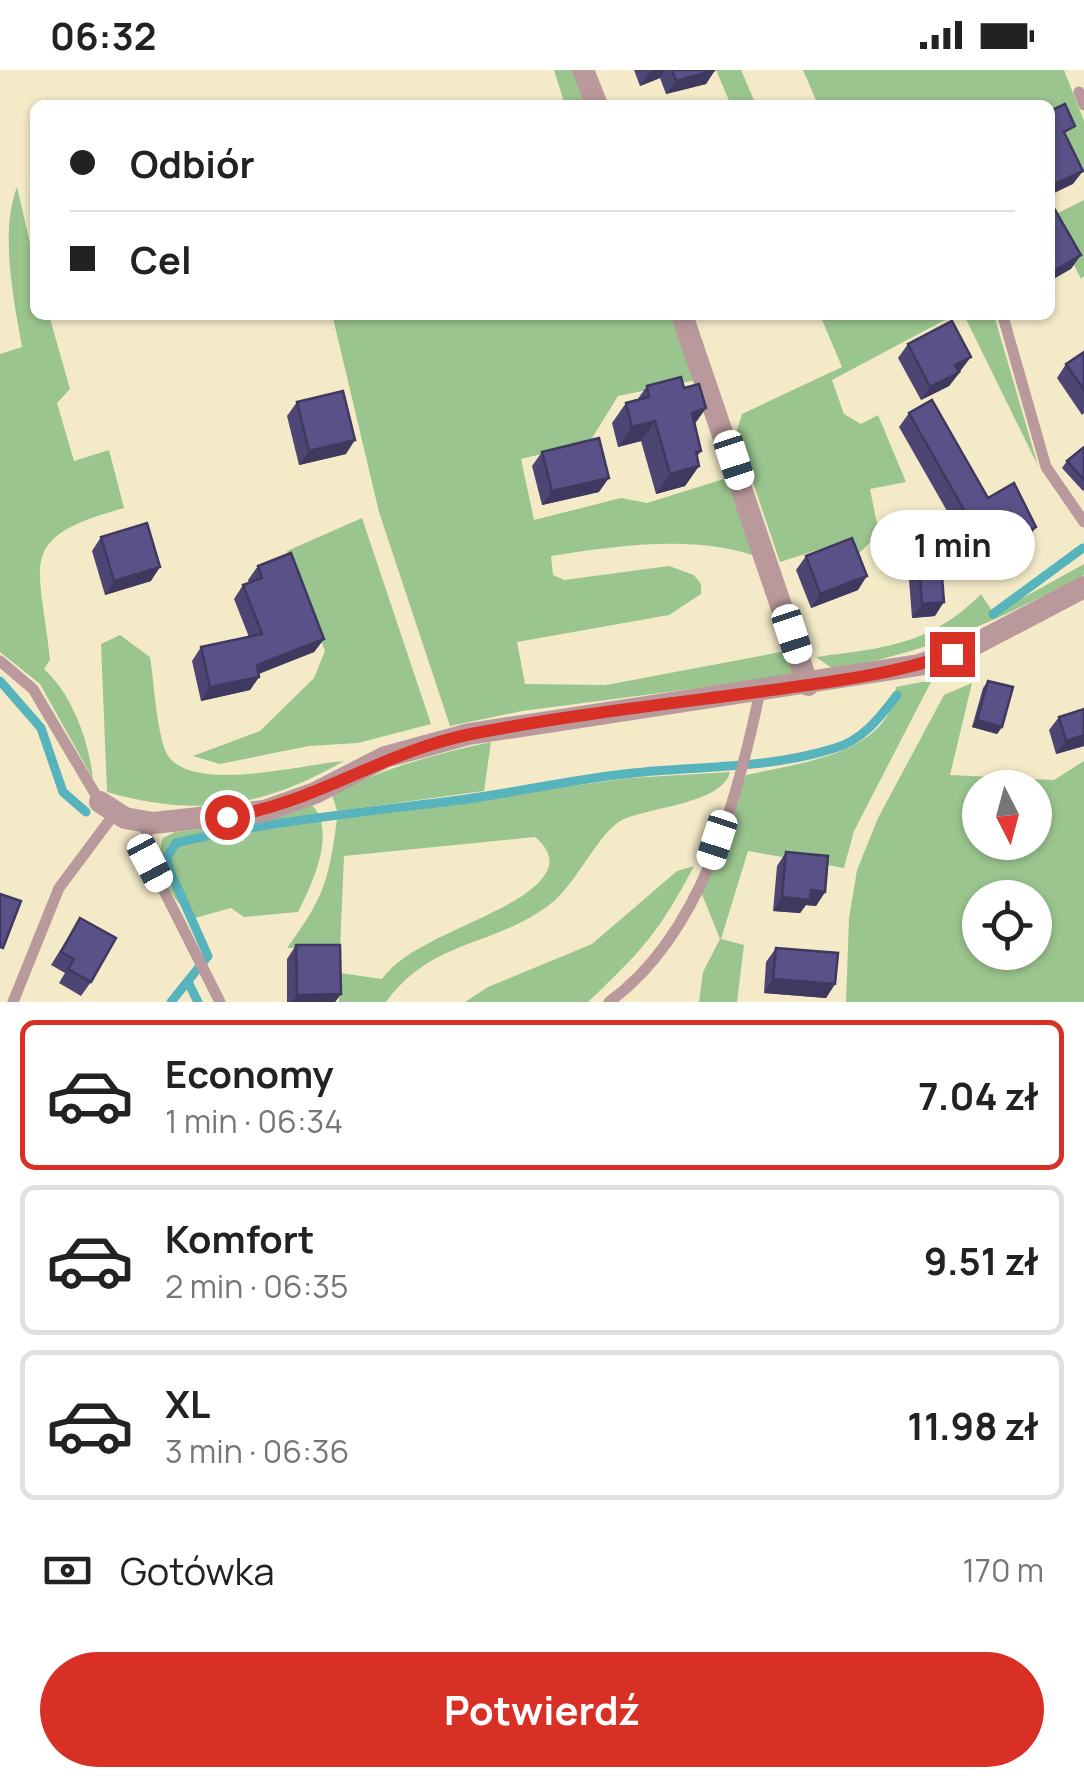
<!DOCTYPE html>
<html lang="pl">
<meta charset="utf-8">
<style>
:root{--surface:#fff;--page:#f2f2f2;--text:#222;--muted:#767676;--line:#e0e0e0;--accent:#d93025}
body{margin:0;font-family:Manrope,sans-serif;background:var(--page);color:var(--text);height:100vh;display:flex;flex-direction:column;font-size:38px;white-space:nowrap}
*{box-sizing:border-box;margin:0}
p{font-size:32px;color:var(--muted)}
.icon{flex:none;width:55px;height:55px;fill:none;stroke:currentColor;stroke-width:2;stroke-linecap:round;stroke-linejoin:round}
.map{position:relative;height:932px;overflow:hidden}
.side{display:flex;flex-direction:column;background:var(--surface);flex:1}
.side>*{flex:none}
.hud{position:absolute;left:30px;top:30px;width:1025px;height:220px;border-radius:15px;box-shadow:0 2px 8px #0004;display:grid;align-content:center;height:220px;padding:0 40px;background:var(--surface)}
.needle{width:65px;rotate:174deg}
.controls{position:absolute;left:962px;top:700px;display:grid;gap:20px}
.controls a{display:grid;place-items:center;width:90px;height:90px;border-radius:50%;background:var(--surface);box-shadow:0 2px 8px #0004;font-size:50px}
.end{position:absolute;width:45px;height:45px;margin:-22px;border:12px solid #d93025;background:#fff;box-shadow:0 0 0 5px #fff}
.from{border-radius:50%}
.bubble{position:absolute;height:70px;border-radius:35px;background:var(--surface);box-shadow:0 2px 8px #0004;font-size:32px;font-weight:700;line-height:70px;text-align:center}
.car{position:absolute;width:30px;height:60px;margin:-30px -15px;border-radius:12px;box-shadow:0 0 8px 2px #0007;background:linear-gradient(#fff 24%,#345 0 40%,#fff 0 76%,#345 0 86%,#fff 0)}
.hud b{display:flex;align-items:center;gap:35px;height:95px;font-size:38px}
.hud b+b{border-top:2px solid var(--line)}
.hud i{width:25px;height:25px;background:var(--text)}
ul{padding:18px 0 0;list-style:none}
li{display:flex;align-items:center;gap:30px;height:150px;margin:0 20px 15px;padding:0 20px;border:5px solid var(--line);border-radius:15px}
li div{flex:1}
li b{display:block;font-size:38px}
li em{font-style:normal;font-weight:700}
li.current{border-color:var(--accent)}
li>.icon{width:90px;height:90px;stroke-width:1.5}
.pay{display:flex;align-items:center;gap:25px;height:110px;padding:0 40px;font-size:38px}
.pay p{margin-inline-start:auto}
.primary-button{display:flex;gap:20px;margin-top:auto;padding:20px 40px}
.primary-button a{flex:1;height:115px;border-radius:60px;background:var(--accent);color:#fff;font-size:40px;font-weight:700;line-height:115px;text-align:center}
.status{display:flex;justify-content:space-between;align-items:center;height:70px;padding:0 50px;background:var(--surface);direction:ltr}
.status svg{height:28px;fill:currentColor}
.map>svg:first-child{display:block}
.green{fill:#9bc58f;fill-rule:evenodd}
.lines{fill:none;stroke-linecap:round;stroke-linejoin:round}
.stream{stroke:#57b3bc;stroke-width:9}
.lane{stroke:#ba999c;stroke-width:11}
.street{stroke:#ba999c;stroke-width:22}
.wall{fill:#4d4675}
.shaded-wall{fill:#3f395f}
.building{fill:#5a5188;stroke:#3f395f;stroke-width:2.5}
.route{stroke:#d93025;stroke-width:12}
</style>
<div class="status"><b>06:32</b><svg viewBox="0 0 49 12"><path d="M0 12V9h3v3zM5 12V6h3v6zM10 12V3h3v9zM15 12V0h3v12zM26 1h20v11H26zM47 4h2v5h-2z"/></svg></div>
<div class="map">
<svg width="1084" height="932" viewBox="0 0 1084 932">
<rect width="100%" height="100%" fill="#f4eac8"/>
<g class="green">
<path d="M 554,0 L 574,0 L 589,35 L 565,35 Z"/>
<path d="M 716,0 L 741,0 L 756,35 L 731,35 Z"/>
<path d="M 803,0 L 1064,0 L 1084,51 L 1084,101 L 1056,42 L 1050,44 L 1050,35 L 818,35 Z"/>
<path d="M 17,117 L 35,195 L 35,245 L 49,245 L 70,319 L 57,333 L 74,391 L 109,380 L 124,438 C 14,468 40,491 50,590 L 44,599 C 72,624 89,671 93,709 L 40,614 L 0,582 L 0,284 L 22,277 C 13,226 0,162 17,117 Z"/>
<path d="M 1084,130 L 1084,206 L 1081,209 L 1050,147 Z"/>
<path d="M 342,245 L 671,245 L 696,310 L 618,326 L 589,373 L 521,389 L 534,450 L 621,428 L 647,433 L 727,408 L 758,487 C 694,464 617,476 551,486 L 553,505 L 564,510 L 669,496 L 694,505 L 701,514 L 701,524 L 669,545 L 517,572 L 525,614 L 606,615 L 786,581 L 794,600 L 791,606 L 522,641 L 450,656 L 379,442 L 333,248 Z"/>
<path d="M 820,245 L 954,245 L 832,310 L 844,344 L 861,354 L 878,345 L 906,412 L 870,419 L 879,464 L 855,487 L 848,470 L 780,492 L 736,363 L 742,344 L 842,297 Z"/>
<path d="M 964,245 L 994,245 L 1038,396 Z"/>
<path d="M 362,448 L 431,654 L 358,673 L 309,676 L 220,694 L 193,686 L 260,661 L 314,608 L 325,581 L 287,481 Z"/>
<path d="M 1084,494 L 1084,505 C 995,551 932,582 833,599 L 816,587 C 883,578 931,575 981,524 L 994,544 Z"/>
<path d="M 120,565 L 150,587 C 154,610 157,672 169,687 C 196,723 304,694 344,691 C 264,737 197,748 107,722 L 101,574 Z"/>
<path d="M 932,610 L 854,761 L 844,798 L 748,781 L 721,869 L 744,875 L 737,932 L 699,932 L 703,902 L 720,869 L 701,822 L 746,705 C 798,693 891,685 896,617 Z"/>
<path d="M 972,613 L 950,705 L 1054,710 L 1084,691 L 1084,932 L 846,932 L 849,848 L 857,800 L 878,748 L 944,625 ZM 980,718 L 1035,718 L 1035,772 L 980,772 ZM 980,828 L 1035,828 L 1035,882 L 980,882 Z"/>
<path d="M 491,672 L 484,721 L 337,741 L 332,725 C 383,698 435,684 491,672 Z"/>
<path d="M 730,702 C 722,734 649,737 622,750 C 600,761 576,813 554,831 C 499,877 433,867 386,932 L 339,932 L 340,903 L 382,909 C 413,864 526,843 547,801 C 554,788 545,775 535,767 L 344,786 L 340,879 L 287,878 C 324,828 329,810 337,749 L 630,708 Z"/>
<path d="M 311,734 C 338,761 312,814 298,842 L 244,847 L 231,838 L 195,848 C 172,833 153,795 163,768 L 175,762 L 252,753 Z"/>
<path d="M 694,796 C 660,861 641,882 588,932 L 465,932 L 488,917 L 592,874 L 677,801 Z"/>
</g>
<g class="lines">
<g class="stream">
<path d="M 993,544 L 1083,478"/>
<path d="M 0,611 L 41,658 L 63,722 L 86,742"/>
<path d="M 188,912 L 198,932"/>
<path d="M 171,932 L 208,886 L 170,801 L 167,787 L 176,773 C 269,751 365,742 460,730 C 518,722 575,709 633,703 C 700,696 769,699 835,678 C 863,670 880,647 897,625"/>
</g>
<g class="lane">
<path d="M 1079,22 L 1084,35"/>
<path d="M 1004,250 L 1046,397 L 1084,452"/>
<path d="M 0,591 L 33,619 L 100,732"/>
<path d="M 145,751 L 150,793 L 220,932"/>
<path d="M 13,932 L 59,818 L 115,743"/>
<path d="M 609,932 C 702,865 738,727 760,621"/>
</g>
<g class="street">
<path d="M 583,0 L 597,35"/>
<path d="M 682,245 L 808,615"/>
<path d="M 100,732 L 125,748 L 153,753 L 264,741 L 315,723 L 385,687 L 469,664 L 919,595 L 966,579 L 1084,517"/>
</g>
</g>
<g class="wall">
<path d="M 634,0 L 715,0 L 706,14 L 666,24 L 660,8 L 640,16 Z"/>
<path d="M 908,274 L 961,301 L 949,316 L 921,330 L 898,288 Z"/>
<path d="M 1084,282 L 1084,343 L 1082,345 L 1057,308 L 1066,294 Z"/>
<path d="M 647,316 L 684,318 L 706,338 L 694,354 L 699,396 L 685,416 L 656,424 L 641,371 L 618,377 L 612,353 L 626,333 L 637,330 Z"/>
<path d="M 297,332 L 346,384 L 299,395 L 287,346 Z"/>
<path d="M 909,343 L 988,428 L 1027,471 L 979,497 L 899,357 Z"/>
<path d="M 1084,377 L 1084,420 L 1083,421 L 1062,398 L 1067,391 Z"/>
<path d="M 542,382 L 599,422 L 542,435 L 532,396 Z"/>
<path d="M 916,457 L 935,546 L 912,548 L 906,471 Z"/>
<path d="M 101,467 L 151,511 L 105,525 L 92,481 Z"/>
<path d="M 806,486 L 858,520 L 811,538 L 796,500 Z"/>
<path d="M 258,496 L 324,569 L 314,582 L 259,604 L 259,607 L 250,620 L 201,631 L 192,591 L 201,577 L 249,567 L 234,529 L 243,515 L 249,513 L 248,510 Z"/>
<path d="M 988,611 L 1002,657 L 997,664 L 972,657 L 983,618 Z"/>
<path d="M 1059,647 L 1084,676 L 1056,684 L 1049,660 Z"/>
<path d="M 786,782 L 825,822 L 816,836 L 806,835 L 800,843 L 773,841 L 777,796 Z"/>
<path d="M 80,848 L 91,912 L 81,926 L 59,913 L 65,903 L 51,895 Z"/>
<path d="M 296,875 L 341,924 L 335,932 L 287,932 L 287,889 Z"/>
<path d="M 776,878 L 835,914 L 826,928 L 764,923 L 766,892 Z"/>
</g>
<g class="shaded-wall">
<path d="M 655,0 L 665,0 L 660,8 L 640,16 L 650,2 Z"/>
<path d="M 715,0 L 706,14 L 666,24 L 676,11 Z"/>
<path d="M 1083,101 L 1073,114 L 1050,125 L 1050,116 Z"/>
<path d="M 1081,185 L 1071,199 L 1050,211 L 1050,203 Z"/>
<path d="M 971,287 L 949,316 L 921,330 L 930,317 L 955,295 Z"/>
<path d="M 706,338 L 692,358 L 692,343 Z"/>
<path d="M 655,351 L 641,371 L 618,377 L 632,357 Z"/>
<path d="M 355,370 L 346,384 L 299,395 L 309,381 Z"/>
<path d="M 701,381 L 688,399 L 699,396 L 685,416 L 656,424 L 670,404 L 696,382 Z"/>
<path d="M 609,408 L 599,422 L 542,435 L 552,421 Z"/>
<path d="M 1036,457 L 1027,471 L 979,497 L 989,484 Z"/>
<path d="M 160,497 L 151,511 L 105,525 L 114,511 Z"/>
<path d="M 867,506 L 858,520 L 811,538 L 820,524 Z"/>
<path d="M 944,532 L 935,546 L 912,548 L 922,534 Z"/>
<path d="M 324,569 L 314,582 L 247,608 L 257,595 Z"/>
<path d="M 259,607 L 250,620 L 201,631 L 210,617 Z"/>
<path d="M 977,650 L 1002,657 L 997,664 L 972,657 Z"/>
<path d="M 1084,665 L 1084,676 L 1056,684 L 1066,671 Z"/>
<path d="M 811,820 L 825,822 L 816,836 L 806,835 L 800,843 L 773,841 L 782,827 Z"/>
<path d="M 773,909 L 835,914 L 826,928 L 764,923 Z"/>
<path d="M 341,924 L 335,932 L 292,932 L 297,925 Z"/>
</g>
<g class="building">
<path d="M 672,0 L 715,0 L 676,11 Z"/>
<path d="M 1065,34 L 1075,56 L 1064,62 L 1083,101 L 1050,116 L 1050,41 Z"/>
<path d="M 1055,140 L 1081,185 L 1050,203 L 1050,143 Z"/>
<path d="M 952,251 L 971,287 L 955,295 L 959,302 L 930,317 L 908,274 Z"/>
<path d="M 1084,282 L 1084,320 L 1066,294 Z"/>
<path d="M 681,307 L 684,318 L 699,314 L 706,338 L 692,343 L 701,381 L 696,382 L 699,396 L 670,404 L 655,351 L 632,357 L 626,333 L 649,327 L 647,316 Z"/>
<path d="M 343,321 L 355,370 L 309,381 L 297,332 Z"/>
<path d="M 932,330 L 988,428 L 1014,413 L 1036,457 L 989,484 L 909,343 Z"/>
<path d="M 599,368 L 609,408 L 552,421 L 542,382 Z"/>
<path d="M 1084,377 L 1084,410 L 1067,391 Z"/>
<path d="M 147,453 L 160,497 L 114,511 L 101,467 Z"/>
<path d="M 938,456 L 944,532 L 922,534 L 916,457 Z"/>
<path d="M 852,468 L 867,506 L 820,524 L 806,486 Z"/>
<path d="M 291,483 L 324,569 L 257,595 L 259,607 L 210,617 L 201,577 L 262,564 L 243,515 L 262,508 L 258,496 Z"/>
<path d="M 988,611 L 1013,617 L 1002,657 L 977,650 Z"/>
<path d="M 1084,639 L 1084,665 L 1066,671 L 1059,647 Z"/>
<path d="M 786,782 L 828,786 L 825,822 L 811,820 L 810,830 L 782,827 Z"/>
<path d="M 0,824 L 21,831 L 3,878 L 0,877 Z"/>
<path d="M 80,848 L 116,868 L 91,912 L 68,899 L 74,889 L 61,882 Z"/>
<path d="M 296,875 L 340,875 L 341,924 L 297,925 Z"/>
<path d="M 776,878 L 838,883 L 835,914 L 773,909 Z"/>
</g>
<g class="lines">
<path class="route" d="M 227,747 C 316,733 382,682 471,664 C 568,645 667,634 765,621 C 829,612 891,605 952,584"/>
</g>
</svg>
<div class="controls">
<a><svg class="needle" viewBox="-14 -14 28 28"><path d="M0-13l5 13h-10z" fill="#e53935"/><path d="M0 13l5-13h-10z" fill="#767676"/></svg></a>
<a><svg class="icon" aria-label="locate" viewBox="0 0 24 24"><circle cx="12" cy="12" r="6"/><path d="M12 2v4M12 18v4M2 12h4M18 12h4"/></svg></a>
</div>
<i class="end from" style="left:227px;top:747px"></i>
<i class="end" style="left:952px;top:584px"></i>
<div class="bubble" style="left:870px;top:440px;width:165px">1 min</div>
<i class="car" style="left:734px;top:390px;rotate:162deg"></i>
<i class="car" style="left:792px;top:564px;rotate:162deg"></i>
<i class="car" style="left:717px;top:770px;rotate:198deg"></i>
<i class="car" style="left:150px;top:793px;rotate:152deg"></i>
<div class="hud">
<b><i class="from"></i>Odbiór</b>
<b><i></i>Cel</b>
</div>
</div>
<section class="side">
<ul>
<li class="current"><svg class="icon" aria-label="car" viewBox="0 0 24 24"><path d="M5 17H2v-5l4-1 3-4h7l3 4 3 1v5h-3M9 17h6M6 11h13"/><circle cx="7" cy="17" r="2"/><circle cx="17" cy="17" r="2"/></svg><div><b>Economy</b><p>1 min · 06:34</p></div><em>7.04 zł</em></li>
<li><svg class="icon" aria-label="car" viewBox="0 0 24 24"><path d="M5 17H2v-5l4-1 3-4h7l3 4 3 1v5h-3M9 17h6M6 11h13"/><circle cx="7" cy="17" r="2"/><circle cx="17" cy="17" r="2"/></svg><div><b>Komfort</b><p>2 min · 06:35</p></div><em>9.51 zł</em></li>
<li><svg class="icon" aria-label="car" viewBox="0 0 24 24"><path d="M5 17H2v-5l4-1 3-4h7l3 4 3 1v5h-3M9 17h6M6 11h13"/><circle cx="7" cy="17" r="2"/><circle cx="17" cy="17" r="2"/></svg><div><b>XL</b><p>3 min · 06:36</p></div><em>11.98 zł</em></li>
</ul>
<div class="pay"><svg class="icon" aria-label="cash" viewBox="0 0 24 24"><path d="M3 7h18v10H3z"/><circle cx="12" cy="12" r="2"/></svg>Gotówka<p>170 m</p></div>
<div class="primary-button"><a>Potwierdź</a></div>
</section>
